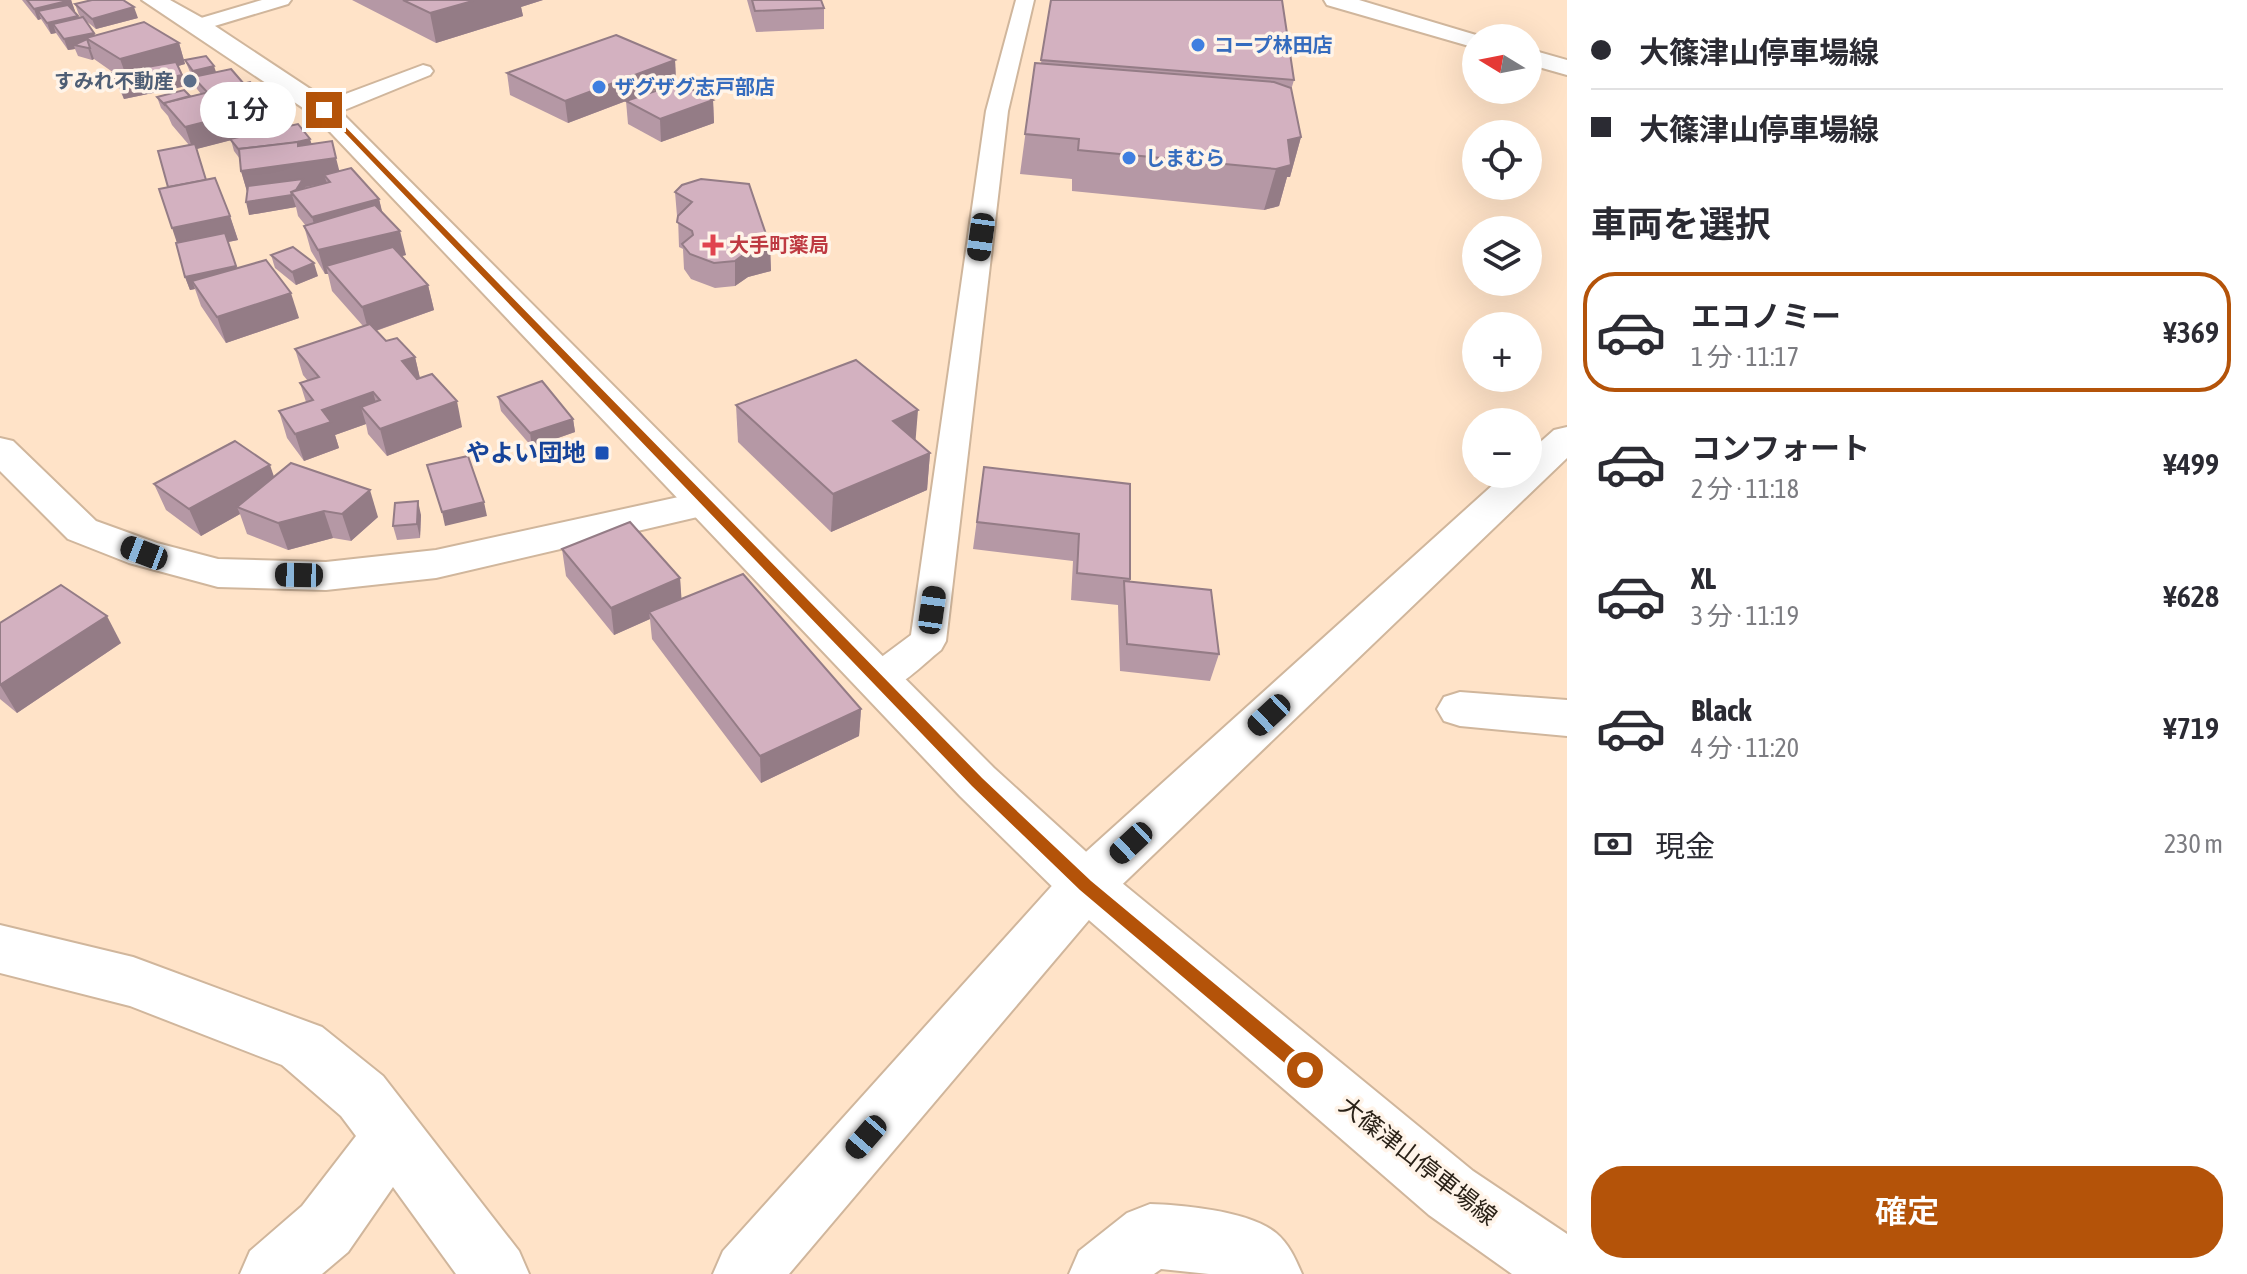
<!DOCTYPE html>
<html lang="ja">
<meta charset="utf-8">
<style>
:root{--surface:#fff;--page:#f2f2f3;--text:#2b2b33;--muted:#7c7c81;--line:#e1e1e2;--accent:#b45309}
body{margin:0;font-family:"Asap Condensed","Noto Sans JP",sans-serif;background:var(--page);color:var(--text);height:100vh;display:flex;flex-direction:column;font-size:30px;white-space:nowrap}
*{box-sizing:border-box;margin:0}
p{font-size:26px;color:var(--muted)}
.icon{flex:none;width:44px;height:44px;fill:none;stroke:currentColor;stroke-width:2;stroke-linecap:round;stroke-linejoin:round}
.map{position:relative;flex:1;overflow:hidden}
.panel{display:flex;flex-direction:column;background:var(--surface);width:680px}
.panel>*{flex:none}
.hud{display:grid;align-content:center;height:176px;padding:0 24px;background:var(--surface)}
.needle{width:52px;rotate:280deg}
.controls{position:absolute;left:1462px;top:24px;display:grid;gap:16px}
.controls a{display:grid;place-items:center;width:80px;height:80px;border-radius:50%;background:var(--surface);box-shadow:0 8px 32px #0002;font-size:40px}
.end{position:absolute;width:36px;height:36px;margin:-18px;border:10px solid #b45309;background:#fff;box-shadow:0 0 0 4px #fff}
.from{border-radius:50%}
.bubble{position:absolute;height:56px;border-radius:28px;background:var(--surface);box-shadow:0 8px 32px #0002;font-size:26px;font-weight:600;line-height:56px;text-align:center}
.car{position:absolute;width:24px;height:48px;margin:-24px -12px;border-radius:10px;box-shadow:0 0 6px 2px #0007;background:linear-gradient(#222 24%,#8ab4d8 0 40%,#222 0 76%,#8ab4d8 0 86%,#222 0)}
.hud b{display:flex;align-items:center;gap:28px;height:76px;font-size:30px}
.hud b+b{border-top:2px solid var(--line)}
.hud i{width:20px;height:20px;background:var(--text)}
ul{padding:0;list-style:none}
li{display:flex;align-items:center;gap:24px;height:120px;margin:0 16px 12px;padding:0 8px;border:4px solid transparent;border-radius:32px}
li div{flex:1}
li b{display:block;font-size:30px}
li em{font-style:normal;font-weight:600}
li.active{border-color:var(--accent)}
li>.icon{width:72px;height:72px;stroke-width:1.5}
h2{padding:0 24px;font-size:36px;line-height:96px}
.pay{display:flex;align-items:center;gap:20px;height:88px;padding:0 24px;font-size:30px}
.pay p{margin-inline-start:auto}
.primary-button{display:flex;gap:16px;margin-top:auto;padding:16px 24px}
.primary-button a{flex:1;height:92px;border-radius:32px;background:var(--accent);color:#fff;font-size:32px;font-weight:600;line-height:92px;text-align:center}
main{display:flex;flex:1;min-height:0}
.map>svg:first-child{display:block}
.lines{fill:none;stroke-linecap:round;stroke-linejoin:round}
.service-casing{stroke:#d0b69c;stroke-width:4}
.minor-casing{stroke:#d0b69c;stroke-width:4}
.tertiary-casing{stroke:#d0b69c;stroke-width:4}
.secondary-casing{stroke:#d0b69c;stroke-width:4}
.service{fill:#fff;fill-rule:evenodd}
.minor{fill:#fff;fill-rule:evenodd}
.tertiary{fill:#fff;fill-rule:evenodd}
.secondary{fill:#fff;fill-rule:evenodd}
.wall{fill:#b598a5}
.shaded-wall{fill:#947c86}
.building{fill:#d3b1c0;stroke:#947c86;stroke-width:2}
.route{fill:#b45309}
.shop-dot{fill:#3f7fe0;stroke:#fff4e9;stroke-width:3}
.service-dot{fill:#5c6f8a;stroke:#fff4e9;stroke-width:3}
.health-dot{fill:#e0444e;stroke:#fff4e9;stroke-width:3}
.transit-dot{fill:#1a4fb4;stroke:#fff4e9;stroke-width:3}
.labels{text-anchor:middle;stroke-width:7;stroke-linejoin:round;paint-order:stroke}
.far-shop-label{font-size:20px;font-weight:bold;fill:#366cbe;stroke:#fff4e9;text-anchor:start}
.far-service-label{font-size:20px;font-weight:bold;fill:#4e5e75;stroke:#fff4e9;text-anchor:end}
.far-health-label{font-size:20px;font-weight:bold;fill:#be3a42;stroke:#fff4e9;text-anchor:start}
.transit-label{font-size:24px;font-weight:bold;fill:#164399;stroke:#fff4e9;text-anchor:end}
.street-label{font-size:24px;fill:#2b2218;stroke:#fff4e9}
</style>
<main>
<div class="map">
<svg width="1567" height="1274" viewBox="0 0 1567 1274">
<rect width="100%" height="100%" fill="#ffe3c8"/>
<g class="lines">
<g class="service-casing">
<g id="service">
<path d="M 262,0 L 291,0 L 288,4 L 198,31 L 189,25 L 191,21 Z"/>
<path d="M 1016,0 L 1034,0 L 1008,111 L 946,641 L 941,650 C 919,667 893,699 864,690 L 858,680 L 864,670 L 911,635 L 986,111 Z"/>
<path d="M 423,65 L 430,67 L 433,71 L 430,75 L 332,115 L 316,115 L 313,110 L 316,105 Z"/>
</g>
</g>
<g class="minor-casing">
<g id="minor">
<path d="M 0,438 L 13,441 L 96,521 L 157,543 L 218,559 L 326,562 L 436,550 L 706,491 L 720,494 L 726,503 L 720,512 L 706,515 L 436,578 L 326,590 L 218,587 L 129,563 L 68,539 L 0,471 Z"/>
<path d="M 1460,692 L 1567,700 L 1567,736 L 1460,726 L 1444,721 L 1437,709 L 1444,697 Z"/>
<path d="M 0,925 L 133,957 L 322,1027 L 383,1076 L 519,1251 L 529,1274 L 456,1274 L 393,1187 L 348,1252 L 322,1274 L 240,1274 L 250,1251 L 302,1206 L 356,1136 L 341,1116 L 282,1065 L 130,1006 L 0,973 Z"/>
<path d="M 1150,1204 C 1183,1205 1250,1211 1276,1233 C 1289,1244 1295,1258 1302,1274 L 1209,1274 L 1161,1269 L 1154,1274 L 1069,1274 L 1079,1251 L 1127,1213 Z"/>
</g>
</g>
<g class="tertiary-casing">
<g id="tertiary">
<path d="M 1324,0 L 1359,0 L 1486,38 L 1476,38 L 1476,48 L 1327,5 Z"/>
<path d="M 1528,49 L 1567,60 L 1567,75 L 1528,64 Z"/>
<path d="M 1567,427 L 1567,458 L 1105,901 L 789,1274 L 713,1274 L 723,1251 L 1067,869 L 1505,474 L 1528,474 L 1528,453 L 1554,430 Z"/>
</g>
</g>
<g class="secondary-casing">
<path id="secondary" d="M 142,0 L 170,0 L 206,20 L 333,104 L 994,768 L 1105,869 L 1473,1171 L 1567,1234 L 1567,1274 L 1512,1274 L 1429,1215 L 1067,901 L 960,796 L 315,116 Z"/>
</g>
<use href="#service" class="service"/>
<use href="#minor" class="minor"/>
<use href="#tertiary" class="tertiary"/>
<use href="#secondary" class="secondary"/>
</g>
<g class="wall">
<path d="M 22,0 L 71,0 L 75,11 L 74,11 L 79,18 L 82,18 L 79,15 L 75,4 L 138,18 L 96,29 L 85,20 L 95,35 L 179,43 L 185,64 L 178,66 L 186,86 L 124,99 L 112,73 L 114,73 L 94,59 L 92,60 L 78,56 L 75,49 L 68,50 L 56,33 L 51,34 L 41,19 L 38,20 Z"/>
<path d="M 352,0 L 543,0 L 521,7 L 523,16 L 436,43 Z"/>
<path d="M 747,0 L 821,0 L 824,8 L 824,29 L 756,32 Z"/>
<path d="M 1051,0 L 1294,80 L 1291,90 L 1301,137 L 1290,177 L 1287,177 L 1279,206 L 1264,210 L 1072,191 L 1072,179 L 1020,174 L 1035,63 L 1041,63 Z"/>
<path d="M 185,60 L 244,84 L 272,105 L 278,128 L 312,144 L 340,171 L 379,199 L 382,213 L 406,255 L 402,256 L 428,285 L 434,310 L 376,331 L 386,341 L 415,357 L 420,378 L 462,427 L 387,456 L 368,434 L 366,424 L 335,435 L 339,448 L 304,461 L 287,438 L 279,411 L 306,402 L 300,383 L 308,381 L 303,375 L 295,349 L 363,326 L 332,291 L 328,274 L 325,274 L 311,251 L 304,226 L 306,226 L 298,216 L 296,207 L 249,215 L 247,191 L 241,171 L 240,159 L 234,151 L 231,140 L 196,149 L 206,179 L 230,216 L 238,240 L 228,242 L 237,268 L 299,318 L 226,343 L 201,306 L 195,289 L 190,290 L 185,277 L 177,243 L 168,187 L 189,145 L 172,125 L 168,116 L 161,108 L 157,97 L 190,96 L 201,94 L 197,89 Z"/>
<path d="M 675,60 L 676,82 L 568,123 L 510,95 L 507,73 Z"/>
<path d="M 713,100 L 714,123 L 661,142 L 628,124 L 626,101 Z"/>
<path d="M 675,192 L 770,246 L 771,271 L 748,277 L 735,286 L 715,288 L 691,279 L 684,269 L 683,249 L 679,247 L 678,217 L 677,216 Z"/>
<path d="M 271,255 L 318,276 L 296,285 L 275,268 Z"/>
<path d="M 498,397 L 573,419 L 575,432 L 532,447 L 501,411 Z"/>
<path d="M 736,405 L 915,440 L 930,453 L 927,490 L 831,532 L 738,442 Z"/>
<path d="M 984,467 L 1130,484 L 1130,582 L 1219,654 L 1210,681 L 1120,671 L 1118,605 L 1071,600 L 1073,561 L 973,549 Z"/>
<path d="M 274,477 L 378,517 L 351,541 L 333,538 L 288,550 L 247,534 L 240,514 L 201,536 L 166,510 L 154,484 Z"/>
<path d="M 421,515 L 420,538 L 397,540 L 393,526 Z"/>
<path d="M 562,549 L 680,578 L 681,599 L 861,709 L 859,736 L 761,783 L 652,639 L 650,619 L 614,635 L 566,576 Z"/>
<path d="M 0,623 L 121,643 L 17,713 L 0,699 Z"/>
</g>
<g class="shaded-wall">
<path d="M 71,0 L 75,11 L 44,19 L 38,11 L 41,19 L 38,20 L 34,9 Z"/>
<path d="M 476,0 L 543,0 L 521,7 L 523,16 L 436,43 L 430,13 Z"/>
<path d="M 134,7 L 138,18 L 96,29 L 92,19 Z"/>
<path d="M 78,16 L 82,27 L 53,24 L 56,33 L 51,34 L 47,23 Z"/>
<path d="M 94,33 L 98,44 L 86,38 L 89,46 L 74,45 L 75,49 L 68,50 L 64,39 Z"/>
<path d="M 179,43 L 185,64 L 128,81 L 120,59 Z"/>
<path d="M 88,48 L 90,48 L 94,59 L 92,60 Z"/>
<path d="M 675,60 L 676,82 L 568,123 L 565,101 Z"/>
<path d="M 214,66 L 218,78 L 196,80 L 193,71 Z"/>
<path d="M 182,75 L 186,86 L 124,99 L 120,88 Z"/>
<path d="M 713,100 L 714,123 L 661,142 L 660,119 Z"/>
<path d="M 272,105 L 278,128 L 193,150 L 185,127 Z"/>
<path d="M 1301,137 L 1290,177 L 1287,177 L 1279,206 L 1264,210 L 1276,169 L 1288,140 Z"/>
<path d="M 310,139 L 314,151 L 336,158 L 342,181 L 324,175 L 327,183 L 305,187 L 306,191 L 294,194 L 298,188 L 248,195 L 241,171 L 242,155 Z"/>
<path d="M 292,195 L 296,207 L 249,215 L 246,202 Z"/>
<path d="M 379,199 L 385,223 L 319,242 L 312,217 Z"/>
<path d="M 230,216 L 238,240 L 180,252 L 172,228 Z"/>
<path d="M 400,231 L 406,255 L 332,273 L 326,266 L 328,274 L 325,274 L 318,250 Z"/>
<path d="M 770,246 L 771,271 L 748,277 L 735,286 L 735,261 L 747,252 Z"/>
<path d="M 314,263 L 318,276 L 296,285 L 292,272 Z"/>
<path d="M 236,266 L 240,279 L 192,281 L 195,289 L 190,290 L 185,277 Z"/>
<path d="M 428,285 L 434,310 L 369,333 L 362,307 Z"/>
<path d="M 291,293 L 299,318 L 226,343 L 217,317 Z"/>
<path d="M 415,357 L 421,383 L 402,361 Z"/>
<path d="M 373,392 L 380,418 L 361,407 L 366,424 L 335,435 L 339,448 L 304,461 L 295,434 L 322,410 Z"/>
<path d="M 457,401 L 462,427 L 387,456 L 380,429 Z"/>
<path d="M 918,410 L 915,447 L 893,421 Z"/>
<path d="M 573,419 L 575,432 L 532,447 L 530,433 Z"/>
<path d="M 930,453 L 927,490 L 831,532 L 833,494 Z"/>
<path d="M 270,465 L 279,491 L 237,507 L 240,514 L 201,536 L 189,509 Z"/>
<path d="M 370,490 L 378,517 L 351,541 L 342,514 Z"/>
<path d="M 418,501 L 421,515 L 420,538 L 417,524 Z"/>
<path d="M 484,502 L 487,516 L 445,526 L 442,512 Z"/>
<path d="M 324,511 L 333,538 L 288,550 L 278,523 Z"/>
<path d="M 680,578 L 682,605 L 649,612 L 650,619 L 614,635 L 611,608 Z"/>
<path d="M 107,616 L 121,643 L 17,713 L 0,685 Z"/>
<path d="M 861,709 L 859,736 L 761,783 L 760,756 Z"/>
</g>
<g class="building">
<path d="M 27,0 L 71,0 L 34,9 Z"/>
<path d="M 92,0 L 123,0 L 134,7 L 92,19 L 75,4 Z"/>
<path d="M 403,0 L 476,0 L 430,13 Z"/>
<path d="M 752,0 L 821,0 L 824,8 L 755,11 Z"/>
<path d="M 1051,0 L 1282,0 L 1294,80 L 1041,60 Z"/>
<path d="M 68,5 L 78,16 L 47,23 L 38,11 Z"/>
<path d="M 83,17 L 94,33 L 64,39 L 53,24 Z"/>
<path d="M 144,22 L 179,43 L 120,59 L 86,38 Z"/>
<path d="M 616,35 L 675,60 L 565,101 L 507,73 Z"/>
<path d="M 87,39 L 90,48 L 88,48 L 74,45 Z"/>
<path d="M 206,56 L 214,66 L 193,71 L 185,60 Z"/>
<path d="M 176,62 L 182,75 L 120,88 L 112,73 Z"/>
<path d="M 1035,63 L 1274,82 L 1291,88 L 1301,137 L 1288,140 L 1291,165 L 1276,169 L 1078,150 L 1079,139 L 1025,134 Z"/>
<path d="M 231,69 L 244,84 L 207,92 L 193,77 Z"/>
<path d="M 250,82 L 272,105 L 185,127 L 164,103 Z"/>
<path d="M 679,83 L 713,100 L 660,119 L 626,101 Z"/>
<path d="M 184,90 L 190,96 L 164,103 L 164,104 L 157,97 Z"/>
<path d="M 298,124 L 310,139 L 293,143 L 239,149 L 239,150 L 230,139 Z"/>
<path d="M 332,141 L 336,158 L 241,171 L 239,149 L 298,142 L 298,146 Z"/>
<path d="M 195,144 L 206,180 L 168,187 L 158,151 Z"/>
<path d="M 351,168 L 379,199 L 312,217 L 291,192 L 330,182 L 324,175 Z"/>
<path d="M 215,178 L 230,216 L 172,228 L 159,189 Z"/>
<path d="M 303,179 L 296,190 L 291,192 L 292,195 L 246,202 L 248,186 Z"/>
<path d="M 701,179 L 749,184 L 770,246 L 747,252 L 735,261 L 714,263 L 690,254 L 682,244 L 693,235 L 692,231 L 677,222 L 678,216 L 692,202 L 675,192 L 682,185 Z"/>
<path d="M 375,205 L 400,231 L 318,250 L 304,226 Z"/>
<path d="M 225,233 L 236,266 L 185,277 L 176,243 Z"/>
<path d="M 293,247 L 314,263 L 292,272 L 271,255 Z"/>
<path d="M 393,247 L 428,285 L 362,307 L 326,266 Z"/>
<path d="M 266,260 L 291,293 L 217,317 L 192,281 Z"/>
<path d="M 370,324 L 386,341 L 397,338 L 415,357 L 402,361 L 417,379 L 432,374 L 457,401 L 380,429 L 361,407 L 380,400 L 373,392 L 322,410 L 331,422 L 295,434 L 279,411 L 313,400 L 300,383 L 319,377 L 295,349 Z"/>
<path d="M 856,360 L 918,410 L 893,421 L 930,453 L 833,494 L 736,405 Z"/>
<path d="M 542,381 L 573,419 L 530,433 L 498,397 Z"/>
<path d="M 235,441 L 270,465 L 189,509 L 154,484 Z"/>
<path d="M 468,456 L 484,502 L 442,512 L 427,465 Z"/>
<path d="M 291,463 L 370,490 L 342,514 L 324,511 L 278,523 L 237,507 Z"/>
<path d="M 984,467 L 1130,484 L 1130,579 L 1077,573 L 1079,534 L 977,522 Z"/>
<path d="M 418,501 L 417,524 L 393,526 L 395,503 Z"/>
<path d="M 630,522 L 680,578 L 611,608 L 562,549 Z"/>
<path d="M 743,574 L 861,709 L 760,756 L 649,612 Z"/>
<path d="M 1124,581 L 1211,590 L 1219,654 L 1127,644 Z"/>
<path d="M 61,585 L 107,616 L 0,685 L 0,623 Z"/>
</g>
<path class="route" d="M 321,108 L 327,108 L 982,778 L 1091,881 L 1311,1064 L 1313,1070 L 1311,1075 L 1299,1075 L 1080,890 L 972,786 Z"/>
<g class="shop-dot">
<circle cx="1198" cy="45" r="8"/>
<circle cx="599" cy="87" r="8"/>
<circle cx="1129" cy="158" r="8"/>
</g>
<circle class="service-dot" cx="190" cy="81" r="8"/>
<path class="health-dot" d="M709 233h8v8h8v8h-8v8h-8v-8h-8v-8h8z"/>
<rect class="transit-dot" x="594" y="445" width="16" height="16" rx="4"/>
<g class="labels">
<g class="far-shop-label">
<text x="1214" y="52">コープ林田店</text>
<text x="615" y="94">ザグザグ志戸部店</text>
<text x="1145" y="165">しまむら</text>
</g>
<g class="far-service-label">
<text x="174" y="88">すみれ不動産</text>
</g>
<g class="far-health-label">
<text x="729" y="252">大手町薬局</text>
</g>
<g class="transit-label">
<text x="586" y="461">やよい団地</text>
</g>
<g class="street-label">
<text transform="translate(1418 1161) rotate(38)" y="8">大篠津山停車場線</text>
</g>
</g>
</svg>
<div class="controls">
<a><svg class="needle" viewBox="-14 -14 28 28"><path d="M0-13l5 13h-10z" fill="#e53935"/><path d="M0 13l5-13h-10z" fill="#7c7c81"/></svg></a>
<a><svg class="icon" aria-label="locate" viewBox="0 0 24 24"><circle cx="12" cy="12" r="6"/><path d="M12 2v4M12 18v4M2 12h4M18 12h4"/></svg></a>
<a><svg class="icon" aria-label="layers" viewBox="0 0 24 24"><path d="M12 4l9 5-9 5-9-5zM3 14l9 5 9-5"/></svg></a>
<a>+</a>
<a>−</a>
</div>
<i class="end from" style="left:1305px;top:1070px"></i>
<i class="end" style="left:324px;top:110px"></i>
<div class="bubble" style="left:200px;top:82px;width:96px">1 分</div>
<i class="car" style="left:981px;top:237px;rotate:188deg"></i>
<i class="car" style="left:144px;top:553px;rotate:291deg"></i>
<i class="car" style="left:299px;top:575px;rotate:271deg"></i>
<i class="car" style="left:932px;top:610px;rotate:8deg"></i>
<i class="car" style="left:1269px;top:715px;rotate:227deg"></i>
<i class="car" style="left:1131px;top:843px;rotate:227deg"></i>
<i class="car" style="left:866px;top:1137px;rotate:221deg"></i>
</div>
<section class="panel">
<div class="hud">
<b><i class="from"></i>大篠津山停車場線</b>
<b><i></i>大篠津山停車場線</b>
</div>
<h2>車両を選択</h2>
<ul>
<li class="active"><svg class="icon" aria-label="car" viewBox="0 0 24 24"><path d="M5 17H2v-5l4-1 3-4h7l3 4 3 1v5h-3M9 17h6M6 11h13"/><circle cx="7" cy="17" r="2"/><circle cx="17" cy="17" r="2"/></svg><div><b>エコノミー</b><p>1 分 · 11:17</p></div><em>¥369</em></li>
<li><svg class="icon" aria-label="car" viewBox="0 0 24 24"><path d="M5 17H2v-5l4-1 3-4h7l3 4 3 1v5h-3M9 17h6M6 11h13"/><circle cx="7" cy="17" r="2"/><circle cx="17" cy="17" r="2"/></svg><div><b>コンフォート</b><p>2 分 · 11:18</p></div><em>¥499</em></li>
<li><svg class="icon" aria-label="car" viewBox="0 0 24 24"><path d="M5 17H2v-5l4-1 3-4h7l3 4 3 1v5h-3M9 17h6M6 11h13"/><circle cx="7" cy="17" r="2"/><circle cx="17" cy="17" r="2"/></svg><div><b>XL</b><p>3 分 · 11:19</p></div><em>¥628</em></li>
<li><svg class="icon" aria-label="car" viewBox="0 0 24 24"><path d="M5 17H2v-5l4-1 3-4h7l3 4 3 1v5h-3M9 17h6M6 11h13"/><circle cx="7" cy="17" r="2"/><circle cx="17" cy="17" r="2"/></svg><div><b>Black</b><p>4 分 · 11:20</p></div><em>¥719</em></li>
</ul>
<div class="pay"><svg class="icon" aria-label="cash" viewBox="0 0 24 24"><path d="M3 7h18v10H3z"/><circle cx="12" cy="12" r="2"/></svg>現金<p>230 m</p></div>
<div class="primary-button"><a>確定</a></div>
</section>
</main>
